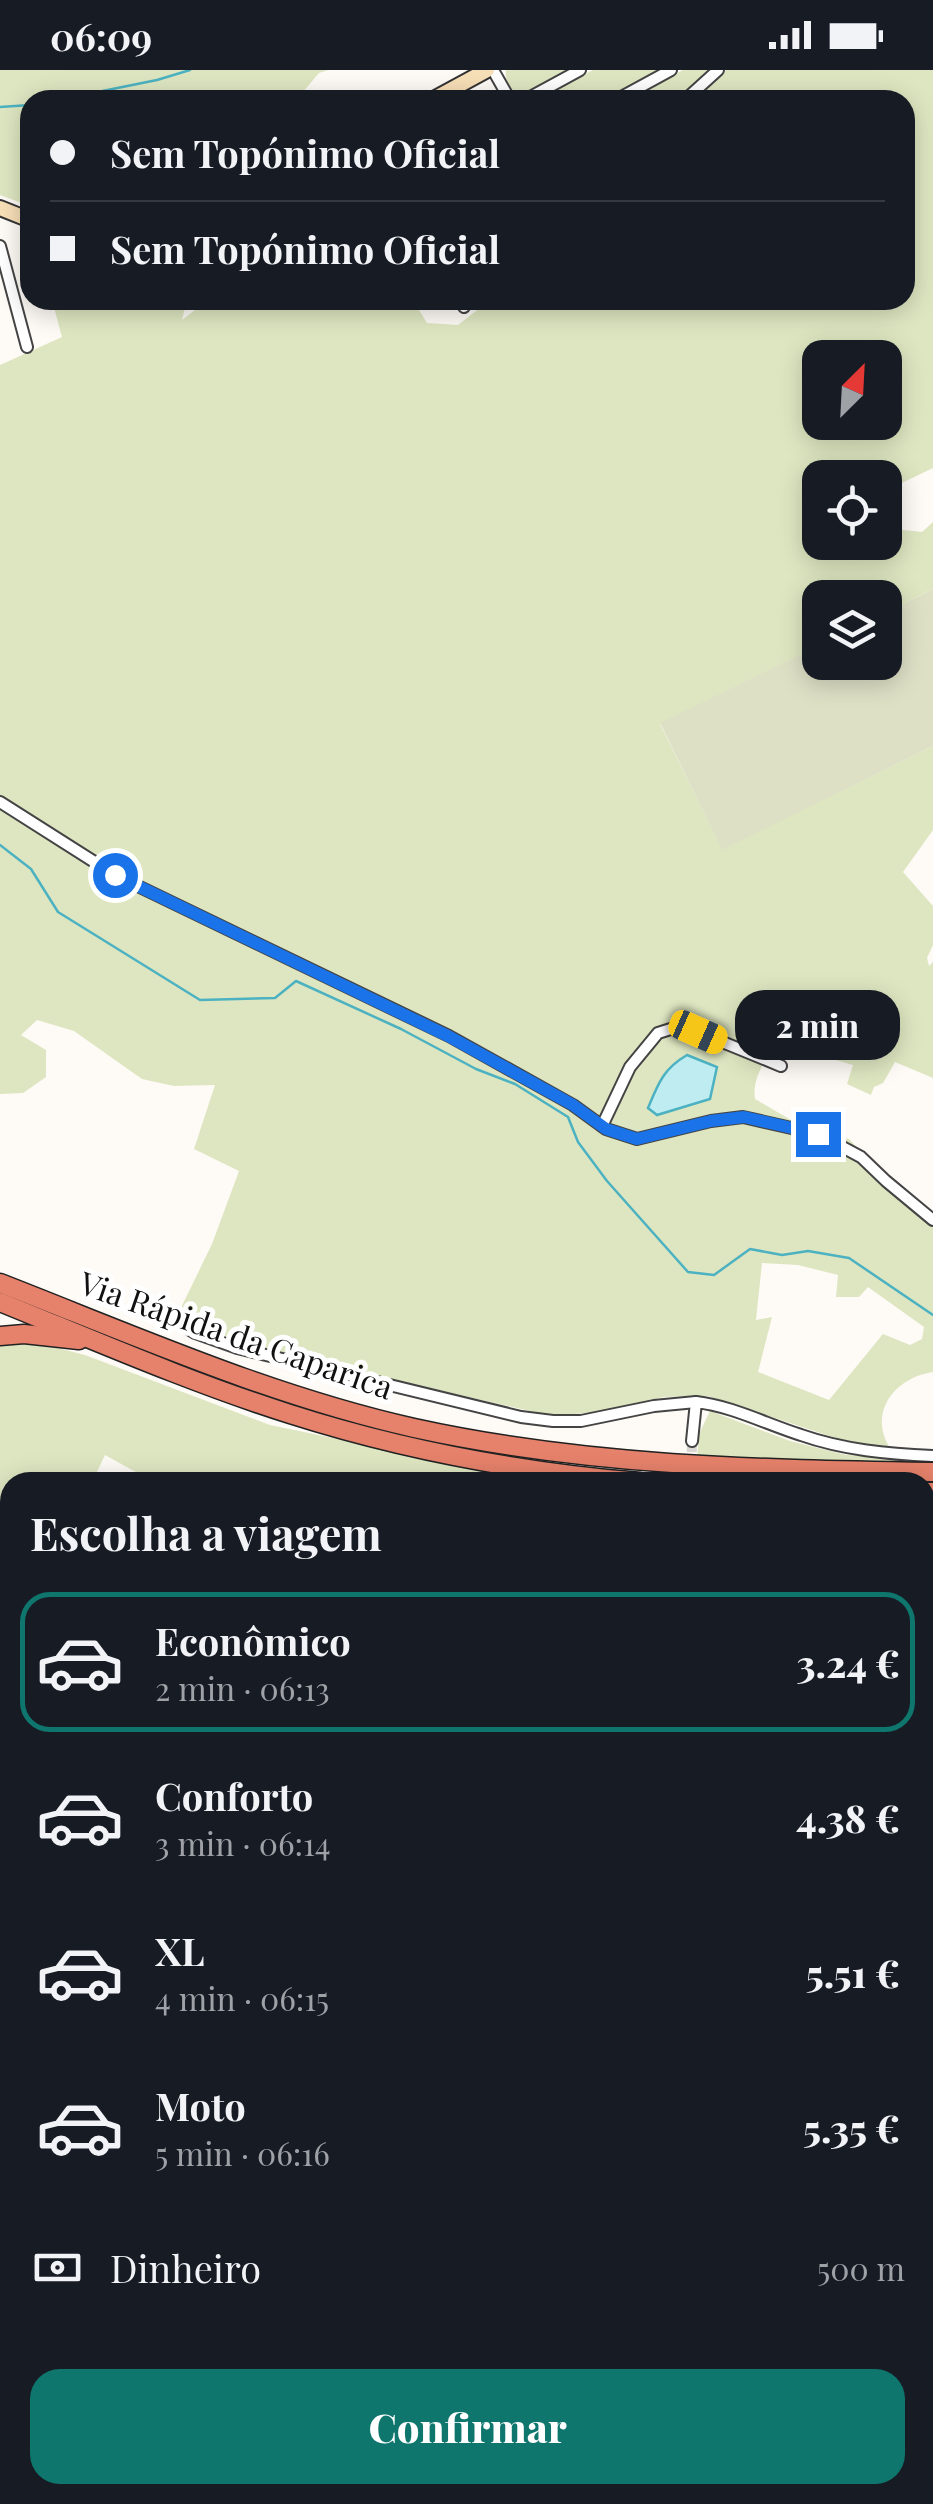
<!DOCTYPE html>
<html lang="pt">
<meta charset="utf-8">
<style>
:root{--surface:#171b24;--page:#242831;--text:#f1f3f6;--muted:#9ea1a6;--line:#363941;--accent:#0f766e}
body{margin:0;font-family:"Playfair Display",serif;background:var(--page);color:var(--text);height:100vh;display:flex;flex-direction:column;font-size:38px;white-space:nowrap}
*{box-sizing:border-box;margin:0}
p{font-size:32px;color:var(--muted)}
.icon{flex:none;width:55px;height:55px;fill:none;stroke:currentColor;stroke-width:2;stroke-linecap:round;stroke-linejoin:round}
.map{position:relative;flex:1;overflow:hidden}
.side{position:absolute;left:0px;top:1402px;width:935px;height:1032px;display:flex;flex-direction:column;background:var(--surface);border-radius:30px 30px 0 0;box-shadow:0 5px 25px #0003}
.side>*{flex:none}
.guide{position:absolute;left:20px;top:20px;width:895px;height:220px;border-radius:30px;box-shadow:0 5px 25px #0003;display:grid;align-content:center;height:220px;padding:0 30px;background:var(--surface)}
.needle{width:65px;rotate:24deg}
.fabs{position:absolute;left:802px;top:270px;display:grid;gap:20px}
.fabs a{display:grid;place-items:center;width:100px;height:100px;border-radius:20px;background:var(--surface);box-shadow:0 5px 25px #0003;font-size:50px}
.end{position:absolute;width:45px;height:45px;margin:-22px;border:12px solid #1a73e8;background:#fff;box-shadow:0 0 0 5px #fff}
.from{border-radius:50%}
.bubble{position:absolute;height:70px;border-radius:30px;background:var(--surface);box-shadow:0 5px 25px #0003;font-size:32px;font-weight:800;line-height:70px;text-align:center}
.car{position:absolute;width:30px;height:60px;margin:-30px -15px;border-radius:12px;box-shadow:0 0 8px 2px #0007;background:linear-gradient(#f5c518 24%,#345 0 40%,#f5c518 0 76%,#345 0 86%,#f5c518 0)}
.guide b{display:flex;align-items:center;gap:35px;height:95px;font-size:38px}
.guide b+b{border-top:2px solid var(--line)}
.guide i{width:25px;height:25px;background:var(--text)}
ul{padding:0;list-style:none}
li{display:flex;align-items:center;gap:30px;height:140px;margin:0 20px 15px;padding:0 10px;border:5px solid transparent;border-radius:30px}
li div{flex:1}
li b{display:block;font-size:38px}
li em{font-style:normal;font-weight:800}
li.current{border-color:var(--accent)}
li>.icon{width:90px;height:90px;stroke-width:1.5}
h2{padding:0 30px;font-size:45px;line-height:120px}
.pay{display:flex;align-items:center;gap:25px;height:110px;padding:0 30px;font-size:38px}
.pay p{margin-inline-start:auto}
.primary-button{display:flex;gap:20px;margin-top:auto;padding:20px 30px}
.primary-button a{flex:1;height:115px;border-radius:30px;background:var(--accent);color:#fff;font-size:40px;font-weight:800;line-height:115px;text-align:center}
.status{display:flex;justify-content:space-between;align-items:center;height:70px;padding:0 50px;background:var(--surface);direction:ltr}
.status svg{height:28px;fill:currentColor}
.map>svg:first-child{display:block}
.green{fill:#dee6c1;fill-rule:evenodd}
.forest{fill:#c7d6a2}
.cemetery{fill:#dee0c6}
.water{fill:#beecf1;stroke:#4cb2c1;stroke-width:2.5}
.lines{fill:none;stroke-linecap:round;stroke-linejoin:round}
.stream{stroke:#4cb2c1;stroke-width:2.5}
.street-tunnel{stroke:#dad7d3;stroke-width:10;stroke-dasharray:10 5;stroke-linecap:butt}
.street-casing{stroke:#444;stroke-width:14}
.secondary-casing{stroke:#333;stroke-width:18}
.highway-casing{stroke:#222;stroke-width:21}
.street{stroke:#fff;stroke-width:10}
.secondary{stroke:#f7dfb7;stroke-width:14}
.highway{stroke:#e6826b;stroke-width:18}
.route{stroke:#1a73e8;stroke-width:12}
.labels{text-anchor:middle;stroke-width:10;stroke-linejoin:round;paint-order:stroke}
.street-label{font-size:32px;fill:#111;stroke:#fff}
</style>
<div class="status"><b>06:09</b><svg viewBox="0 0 49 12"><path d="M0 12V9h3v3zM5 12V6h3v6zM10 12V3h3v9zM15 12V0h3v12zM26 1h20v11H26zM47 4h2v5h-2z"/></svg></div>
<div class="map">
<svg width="933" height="2434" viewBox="0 0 933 2434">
<rect width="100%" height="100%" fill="#fefaf5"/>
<g class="green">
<path d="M 0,0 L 328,0 L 319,3 L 296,30 L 30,30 L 30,136 L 0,125 Z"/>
<path d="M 506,0 L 567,0 L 520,25 C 512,23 504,9 506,0 Z"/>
<path d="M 593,0 L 658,0 L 603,30 L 538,30 Z"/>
<path d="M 683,0 L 709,0 L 676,30 L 629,30 Z"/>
<path d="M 726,0 L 933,0 L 933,398 L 885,421 L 885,408 L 820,408 L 820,472 L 885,472 L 885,458 L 922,462 L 933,452 L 933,519 L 885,543 L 885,528 L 820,528 L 820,575 L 660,654 L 722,779 L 933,676 L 933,760 L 903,802 L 933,836 L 933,875 L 927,888 L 929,896 L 933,892 L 933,1008 L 895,992 L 883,1013 L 874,1017 L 871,1025 L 847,1014 L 853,995 L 777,973 C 765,991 752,1007 755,1029 L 801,1056 L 849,1069 L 888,1110 L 933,1144 L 933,1302 C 896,1307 867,1342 890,1378 L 851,1373 L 708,1326 L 664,1327 L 596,1342 L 552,1346 L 246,1276 L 177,1246 L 212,1174 L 239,1101 L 194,1079 L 215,1015 L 174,1016 L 142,1009 L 74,961 L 37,950 L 21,965 L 46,980 L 46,1007 L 23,1023 L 0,1024 L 0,295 L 62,267 L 52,230 L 187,230 L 182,250 L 208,230 L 413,230 L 427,253 L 458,255 L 490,230 L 583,230 L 607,239 L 645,230 L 905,230 L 905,30 L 693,30 ZM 820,288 L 885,288 L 885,352 L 820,352 ZM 762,1193 L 798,1195 L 838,1205 L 836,1227 L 859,1227 L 868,1217 L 924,1257 L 922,1269 L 910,1275 L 883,1264 L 829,1330 L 758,1302 L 772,1247 L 756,1250 Z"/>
<path d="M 8,1273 L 46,1275 L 85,1285 L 270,1355 L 546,1412 L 154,1412 L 105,1385 L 92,1412 L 10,1412 L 10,1586 L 0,1584 L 0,1275 Z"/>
<path d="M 710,1341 L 790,1371 L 846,1385 L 933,1389 L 933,1394 L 697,1387 L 699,1364 Z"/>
<path d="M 925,1432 L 933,1432 L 933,1612 L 925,1611 Z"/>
<path d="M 0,1595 L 10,1596 L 10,2020 L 4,2020 L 4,2052 L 10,2054 L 10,2139 L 0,2134 Z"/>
<path d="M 925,1623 L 933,1623 L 933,2216 L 925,2204 Z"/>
<path d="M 0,2194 L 10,2198 L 10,2425 L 135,2425 L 128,2434 L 0,2434 Z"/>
<path d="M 933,2287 L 933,2434 L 728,2434 L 716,2425 L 925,2425 L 925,2291 Z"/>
<path d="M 340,2425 L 534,2425 L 541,2434 L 333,2434 Z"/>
</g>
<g class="forest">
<path d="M 10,2348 L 10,2425 L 24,2425 L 22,2431 L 26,2434 L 0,2434 L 0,2389 L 4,2384 L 0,2356 Z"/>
<path d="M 350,2425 L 456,2425 L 458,2434 L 348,2434 Z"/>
</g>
<path class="cemetery" d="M 933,519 L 933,676 L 722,780 L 660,653 L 820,575 L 820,592 L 885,592 L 885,543 Z"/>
<path class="water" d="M 687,985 L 717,997 L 710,1029 L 657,1045 L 648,1038 C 658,1014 663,999 687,985 Z"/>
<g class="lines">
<g class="stream">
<path d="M 58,30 L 157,10 L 190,0"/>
<path d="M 0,37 L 30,35"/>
<path d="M 0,775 L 31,799 L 58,842 L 200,930 L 275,928 L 296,911 L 401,959 L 476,999 L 515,1014 L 568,1047 L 578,1072 L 607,1111 L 688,1202 L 714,1205 L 750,1179 L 782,1185 L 808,1181 L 849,1188 L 933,1245"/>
</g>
<path class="street-tunnel" d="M 691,1412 L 692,1371"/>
<g class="street-casing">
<g id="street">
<path d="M 493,0 L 510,30"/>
<path d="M 525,30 L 580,0"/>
<path d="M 616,30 L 671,0"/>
<path d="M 685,30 L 718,0"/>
<path d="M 0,176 L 27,277"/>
<path d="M 461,230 L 464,237"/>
<path d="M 0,732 L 115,805 L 449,966 L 573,1035 L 606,1059 L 637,1069 L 711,1051 L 743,1047 L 818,1064 L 861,1087 L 886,1111 L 933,1150"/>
<path d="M 602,1056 L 630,997 L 658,963 L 677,957 L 698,962 L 781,996"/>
<path d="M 149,1235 L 195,1263 L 237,1278 L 521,1347 L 553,1351 L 581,1351 L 654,1336 L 696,1332"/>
<path d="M 692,1371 L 696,1332 C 732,1336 766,1354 801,1365 C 844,1380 888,1384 933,1386"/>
<path d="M 0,1588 L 10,1589"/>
<path d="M 925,1616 L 933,1617"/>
<path d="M 925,2212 L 933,2226"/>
<path d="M 925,2284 L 933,2280"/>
<path d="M 132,2434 L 140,2425"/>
<path d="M 326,2434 L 332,2425"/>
</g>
</g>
<g class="secondary-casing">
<g id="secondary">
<path d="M 432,30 L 487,0"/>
<path d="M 0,138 L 30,150"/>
<path d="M 0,2164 L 10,2169"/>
<path d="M 0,2180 L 10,2184"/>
<path d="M 223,2425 L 231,2434"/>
<path d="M 692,2425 L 702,2434"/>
</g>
</g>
<g class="highway-casing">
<g id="highway">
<path d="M 0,1213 C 136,1266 271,1326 414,1358 C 587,1396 757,1399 933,1402"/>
<path d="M 0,1232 C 96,1271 192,1313 290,1344 C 403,1380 522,1402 640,1412"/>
<path d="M 0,1266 L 24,1264 L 79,1270"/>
<path d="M 925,1422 L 933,1422"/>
</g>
</g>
<use href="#street" class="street"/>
<use href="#secondary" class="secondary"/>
<use href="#highway" class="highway"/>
</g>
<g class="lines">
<path class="route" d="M 115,805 L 448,966 L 573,1035 L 606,1059 L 637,1069 L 711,1051 L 744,1047 L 818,1064"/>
</g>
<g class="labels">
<g class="street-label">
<text transform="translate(236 1266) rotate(19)" y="11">Via Rápida da Caparica</text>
</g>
</g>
</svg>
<div class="fabs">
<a><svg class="needle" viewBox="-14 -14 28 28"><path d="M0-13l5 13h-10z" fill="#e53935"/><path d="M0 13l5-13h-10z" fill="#9ea1a6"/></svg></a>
<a><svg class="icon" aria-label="locate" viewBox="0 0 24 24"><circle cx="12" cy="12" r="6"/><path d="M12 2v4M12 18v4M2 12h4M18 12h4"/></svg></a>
<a><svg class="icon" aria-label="layers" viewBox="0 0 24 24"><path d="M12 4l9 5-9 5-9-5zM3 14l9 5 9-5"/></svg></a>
</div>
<i class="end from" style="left:115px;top:805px"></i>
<i class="end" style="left:818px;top:1064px"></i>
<div class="bubble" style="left:735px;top:920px;width:165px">2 min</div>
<i class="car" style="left:698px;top:962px;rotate:114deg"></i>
<div class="guide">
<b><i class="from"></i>Sem Topónimo Oficial</b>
<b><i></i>Sem Topónimo Oficial</b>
</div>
<section class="side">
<h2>Escolha a viagem</h2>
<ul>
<li class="current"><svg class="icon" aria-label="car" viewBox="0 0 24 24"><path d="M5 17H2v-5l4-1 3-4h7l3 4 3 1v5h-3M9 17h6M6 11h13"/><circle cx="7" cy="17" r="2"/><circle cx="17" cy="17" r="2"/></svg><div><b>Econômico</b><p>2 min · 06:13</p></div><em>3.24 €</em></li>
<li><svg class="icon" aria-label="car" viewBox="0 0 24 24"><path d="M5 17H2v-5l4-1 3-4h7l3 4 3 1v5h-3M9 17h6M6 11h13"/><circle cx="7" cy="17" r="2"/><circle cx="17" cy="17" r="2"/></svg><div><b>Conforto</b><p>3 min · 06:14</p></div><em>4.38 €</em></li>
<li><svg class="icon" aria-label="car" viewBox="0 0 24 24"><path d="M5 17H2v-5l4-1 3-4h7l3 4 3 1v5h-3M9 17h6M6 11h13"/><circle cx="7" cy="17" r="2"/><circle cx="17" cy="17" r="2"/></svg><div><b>XL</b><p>4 min · 06:15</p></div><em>5.51 €</em></li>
<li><svg class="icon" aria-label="car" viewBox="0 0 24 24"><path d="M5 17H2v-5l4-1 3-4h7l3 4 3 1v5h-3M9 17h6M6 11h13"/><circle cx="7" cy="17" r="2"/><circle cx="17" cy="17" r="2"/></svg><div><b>Moto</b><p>5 min · 06:16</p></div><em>5.35 €</em></li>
</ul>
<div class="pay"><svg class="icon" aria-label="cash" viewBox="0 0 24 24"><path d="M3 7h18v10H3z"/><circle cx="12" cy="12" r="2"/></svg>Dinheiro<p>500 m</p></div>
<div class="primary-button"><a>Confirmar</a></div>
</section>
</div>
